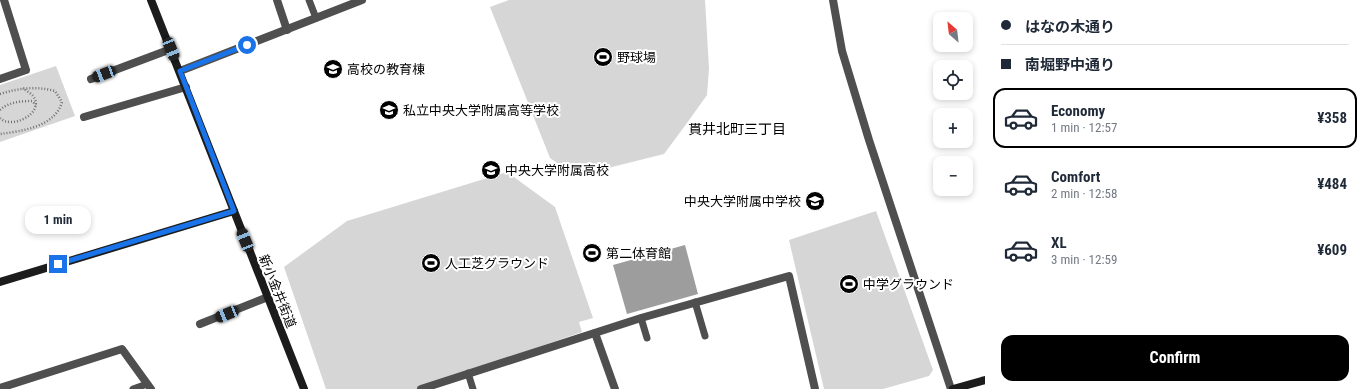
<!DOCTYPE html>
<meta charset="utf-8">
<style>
:root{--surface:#fff;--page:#f2f2f3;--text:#1f2937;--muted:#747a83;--line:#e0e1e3;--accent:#000}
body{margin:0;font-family:"Roboto Condensed","Noto Sans JP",sans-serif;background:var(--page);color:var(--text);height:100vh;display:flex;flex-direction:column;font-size:15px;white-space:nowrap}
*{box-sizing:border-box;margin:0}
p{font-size:13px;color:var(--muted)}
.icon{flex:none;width:22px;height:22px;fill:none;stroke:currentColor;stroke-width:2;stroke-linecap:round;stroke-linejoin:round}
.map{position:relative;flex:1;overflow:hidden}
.drawer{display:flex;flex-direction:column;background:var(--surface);width:380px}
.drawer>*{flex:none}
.hud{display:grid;align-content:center;height:88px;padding:0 16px;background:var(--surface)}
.needle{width:26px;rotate:332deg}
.tools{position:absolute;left:933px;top:12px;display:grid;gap:8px}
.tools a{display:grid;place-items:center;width:40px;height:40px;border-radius:8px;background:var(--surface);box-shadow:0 2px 6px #0003;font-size:20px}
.end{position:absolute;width:18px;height:18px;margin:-9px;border:5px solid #1a73e8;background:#fff;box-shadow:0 0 0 2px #fff}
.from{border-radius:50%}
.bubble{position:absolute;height:28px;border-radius:12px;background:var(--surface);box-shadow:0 2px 6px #0003;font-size:13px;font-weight:700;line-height:28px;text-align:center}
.car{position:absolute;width:12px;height:24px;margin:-12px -6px;border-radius:5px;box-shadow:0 0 3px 1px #0007;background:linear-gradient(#222 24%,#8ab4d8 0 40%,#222 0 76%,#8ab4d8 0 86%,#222 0)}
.hud b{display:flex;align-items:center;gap:14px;height:38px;font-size:15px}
.hud b+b{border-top:1px solid var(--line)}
.hud i{width:10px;height:10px;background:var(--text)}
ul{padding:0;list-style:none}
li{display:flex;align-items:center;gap:12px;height:60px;margin:0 8px 6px;padding:0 8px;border:2px solid transparent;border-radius:12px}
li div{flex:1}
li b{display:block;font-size:15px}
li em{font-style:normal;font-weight:700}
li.active{border-color:var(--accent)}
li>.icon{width:36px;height:36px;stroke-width:1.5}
.cta{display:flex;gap:8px;margin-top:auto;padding:8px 16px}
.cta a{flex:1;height:46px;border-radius:12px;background:var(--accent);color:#fff;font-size:16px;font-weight:700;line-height:46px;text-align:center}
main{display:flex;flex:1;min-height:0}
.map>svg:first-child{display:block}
.green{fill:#d6d6d6}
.water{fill:#9d9d9d}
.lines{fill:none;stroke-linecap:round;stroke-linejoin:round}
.path{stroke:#717171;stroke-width:2.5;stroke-dasharray:1 2;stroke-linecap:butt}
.lane{stroke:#4f4f4f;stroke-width:7}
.street{stroke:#4f4f4f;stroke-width:8}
.secondary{stroke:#1c1c1c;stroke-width:8}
.route{stroke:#1a73e8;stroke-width:5}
.labels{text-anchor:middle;stroke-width:4;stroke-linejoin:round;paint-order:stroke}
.poi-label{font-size:13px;fill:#000;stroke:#fff;text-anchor:start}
.street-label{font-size:13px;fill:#000;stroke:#fff}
.neighbourhood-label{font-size:14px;fill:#000;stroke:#fff}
</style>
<main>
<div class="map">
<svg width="985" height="389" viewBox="0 0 985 389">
<rect width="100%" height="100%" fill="#fff"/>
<g class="green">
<path d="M 509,0 L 705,0 L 709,68 L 707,95 L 687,123 L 664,154 L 576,176 L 550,158 L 490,7 Z"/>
<path d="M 56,66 L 75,116 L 0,142 L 0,85 Z"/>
<path d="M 507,172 L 555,207 L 593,318 L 579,322 L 582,332 L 416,389 L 326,389 L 284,267 L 347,221 Z"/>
<path d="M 876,211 L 933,370 L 929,376 L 883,389 L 824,389 L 789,240 Z"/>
</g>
<path class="water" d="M 685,245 L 698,294 L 627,314 L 613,265 Z"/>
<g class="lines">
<g class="path">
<path d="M 0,94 C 19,88 36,86 55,91 L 62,102 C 55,127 22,131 0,134"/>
<path d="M 0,110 C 8,102 22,101 32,101 L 36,105"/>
<path d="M 0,118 C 11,130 46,113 33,96 C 31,93 26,91 23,88"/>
</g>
<g class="lane">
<path d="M 309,0 L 316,18"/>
<path d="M 695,302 L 705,336"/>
<path d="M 641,318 L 647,338"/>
<path d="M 468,373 L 473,389"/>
<path d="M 133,389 L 147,384"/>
</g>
<g class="street">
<path d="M 277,0 L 287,30"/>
<path d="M 833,0 L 842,51 L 869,140 L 951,389"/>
<path d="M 180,71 L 362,0"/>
<path d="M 0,79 L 26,70 L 4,0"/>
<path d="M 91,79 L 171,49"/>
<path d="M 84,117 L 186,87"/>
<path d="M 200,324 L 268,297"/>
<path d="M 595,333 L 615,389"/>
<path d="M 0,388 L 122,349 L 151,389"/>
<path d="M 421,389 L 641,318 L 789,276 L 815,389"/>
</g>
<g class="secondary">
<path d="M 151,0 L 304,389"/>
<path d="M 0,282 L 234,211"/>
<path d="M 953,389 L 985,380"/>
</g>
</g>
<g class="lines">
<path class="route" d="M 58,264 L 234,211 L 180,71 L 247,45"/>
</g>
<defs>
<g id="stadium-disc" transform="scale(1)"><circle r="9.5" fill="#000" stroke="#fff"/><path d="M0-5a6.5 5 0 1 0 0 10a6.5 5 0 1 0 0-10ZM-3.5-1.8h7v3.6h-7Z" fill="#fff"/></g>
<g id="school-disc" transform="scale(1)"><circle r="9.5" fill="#000" stroke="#fff"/><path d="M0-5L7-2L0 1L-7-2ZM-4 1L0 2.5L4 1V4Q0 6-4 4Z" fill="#fff"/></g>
</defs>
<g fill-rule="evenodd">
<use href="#stadium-disc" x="603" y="57"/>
<use href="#school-disc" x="333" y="69"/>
<use href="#school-disc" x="389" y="110"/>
<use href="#school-disc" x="491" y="170"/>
<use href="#school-disc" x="815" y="201"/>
<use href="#stadium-disc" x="592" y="253"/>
<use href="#stadium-disc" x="431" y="263"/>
<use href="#stadium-disc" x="849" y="284"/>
</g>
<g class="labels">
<g class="poi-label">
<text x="617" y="62">野球場</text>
<text x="347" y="74">高校の教育棟</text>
<text x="403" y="115">私立中央大学附属高等学校</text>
<text x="505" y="175">中央大学附属高校</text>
<text x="801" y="206" text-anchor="end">中央大学附属中学校</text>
<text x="606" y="258">第二体育館</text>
<text x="445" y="268">人工芝グラウンド</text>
<text x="863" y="289">中学グラウンド</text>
</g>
<g class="street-label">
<text transform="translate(278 291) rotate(68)" y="5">新小金井街道</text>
</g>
<g class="neighbourhood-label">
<text x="737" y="134">貫井北町三丁目</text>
</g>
</g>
</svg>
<div class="tools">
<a><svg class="needle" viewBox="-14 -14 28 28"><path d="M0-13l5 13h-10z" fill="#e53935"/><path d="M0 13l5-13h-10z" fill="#747a83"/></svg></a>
<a><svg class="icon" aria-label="locate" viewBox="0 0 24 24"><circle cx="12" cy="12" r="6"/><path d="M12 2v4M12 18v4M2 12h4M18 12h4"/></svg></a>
<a>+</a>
<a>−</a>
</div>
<i class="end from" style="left:247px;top:45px"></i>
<i class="end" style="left:58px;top:264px"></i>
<div class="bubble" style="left:25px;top:206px;width:66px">1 min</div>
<i class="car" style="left:171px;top:49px;rotate:158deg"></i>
<i class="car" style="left:104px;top:74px;rotate:249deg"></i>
<i class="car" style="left:245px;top:240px;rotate:338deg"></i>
<i class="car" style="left:227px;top:314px;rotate:248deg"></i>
</div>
<section class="drawer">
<div class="hud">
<b><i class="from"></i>はなの木通り</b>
<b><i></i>南堀野中通り</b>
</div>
<ul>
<li class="active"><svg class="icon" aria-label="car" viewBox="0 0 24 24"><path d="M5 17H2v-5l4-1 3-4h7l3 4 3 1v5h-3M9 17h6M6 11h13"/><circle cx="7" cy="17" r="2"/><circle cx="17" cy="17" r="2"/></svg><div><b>Economy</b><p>1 min · 12:57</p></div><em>¥358</em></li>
<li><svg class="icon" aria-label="car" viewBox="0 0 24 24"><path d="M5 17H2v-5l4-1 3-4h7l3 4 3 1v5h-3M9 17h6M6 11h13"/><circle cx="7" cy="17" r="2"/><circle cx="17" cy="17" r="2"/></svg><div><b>Comfort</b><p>2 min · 12:58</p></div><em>¥484</em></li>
<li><svg class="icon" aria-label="car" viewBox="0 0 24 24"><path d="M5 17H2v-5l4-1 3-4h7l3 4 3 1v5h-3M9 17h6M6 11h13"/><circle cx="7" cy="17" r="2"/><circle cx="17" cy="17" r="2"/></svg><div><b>XL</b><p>3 min · 12:59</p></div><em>¥609</em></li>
</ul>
<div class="cta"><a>Confirm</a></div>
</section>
</main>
